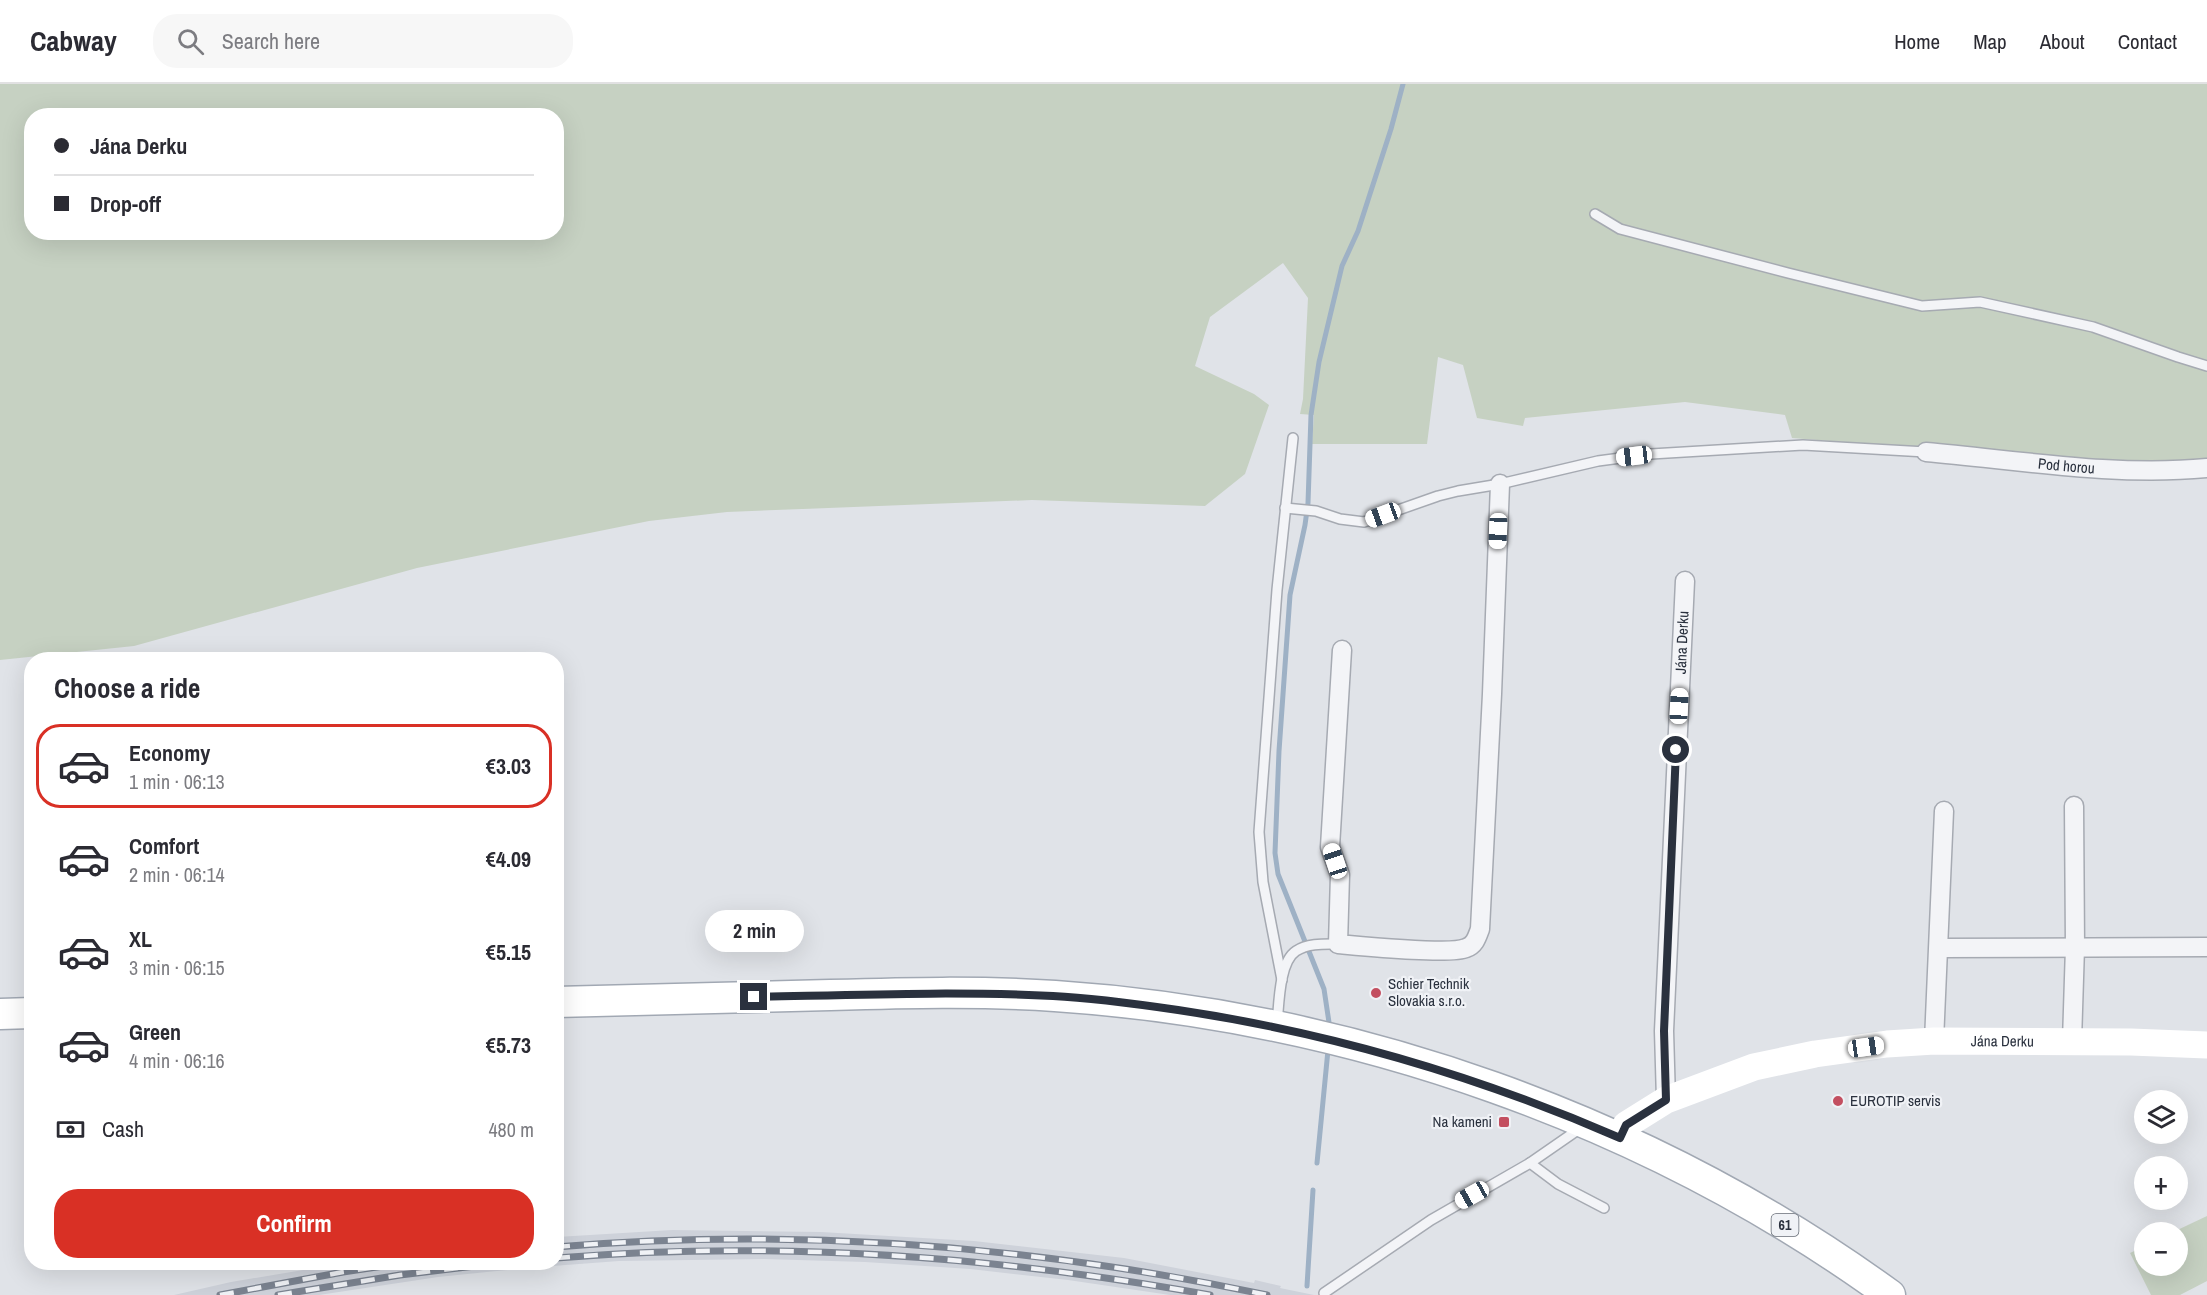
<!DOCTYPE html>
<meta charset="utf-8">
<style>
:root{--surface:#fff;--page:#f7f7f7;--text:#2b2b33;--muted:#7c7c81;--line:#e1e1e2;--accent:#d93025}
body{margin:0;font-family:"Archivo Narrow",sans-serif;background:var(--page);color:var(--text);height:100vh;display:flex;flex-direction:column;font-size:22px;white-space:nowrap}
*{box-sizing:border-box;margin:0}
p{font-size:20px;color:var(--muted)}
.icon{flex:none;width:33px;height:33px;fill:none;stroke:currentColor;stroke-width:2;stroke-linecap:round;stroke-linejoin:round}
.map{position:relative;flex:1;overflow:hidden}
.drawer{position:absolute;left:24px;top:568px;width:540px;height:618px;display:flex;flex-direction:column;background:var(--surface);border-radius:24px;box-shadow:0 6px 24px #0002}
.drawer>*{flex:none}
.top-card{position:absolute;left:24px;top:24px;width:540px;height:132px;border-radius:24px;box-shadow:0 6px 24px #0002;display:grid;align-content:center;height:132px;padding:0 30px;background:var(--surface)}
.tools{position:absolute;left:2134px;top:1006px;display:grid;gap:12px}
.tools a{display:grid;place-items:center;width:54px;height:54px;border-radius:50%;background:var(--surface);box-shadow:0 6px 24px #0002;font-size:30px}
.end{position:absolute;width:27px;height:27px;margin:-14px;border:8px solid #2a313e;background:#fff;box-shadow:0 0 0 3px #fff}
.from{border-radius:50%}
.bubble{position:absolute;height:42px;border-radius:21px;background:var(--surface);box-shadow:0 6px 24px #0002;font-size:20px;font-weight:700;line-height:42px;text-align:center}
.car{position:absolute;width:18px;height:36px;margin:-18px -9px;border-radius:8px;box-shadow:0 0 4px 2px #0007;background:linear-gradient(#fff 24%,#345 0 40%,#fff 0 76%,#345 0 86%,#fff 0)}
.top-card b{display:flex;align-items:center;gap:21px;height:57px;font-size:22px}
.top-card b+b{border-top:2px solid var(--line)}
.top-card i{width:15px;height:15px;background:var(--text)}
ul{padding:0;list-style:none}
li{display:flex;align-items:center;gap:18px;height:84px;margin:0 12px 9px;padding:0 18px;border:3px solid transparent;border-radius:24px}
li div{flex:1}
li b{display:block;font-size:22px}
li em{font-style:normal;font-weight:700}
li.on{border-color:var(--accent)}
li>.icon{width:54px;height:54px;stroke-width:1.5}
h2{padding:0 30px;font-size:27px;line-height:72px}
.pay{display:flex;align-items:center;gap:15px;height:66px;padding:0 30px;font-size:22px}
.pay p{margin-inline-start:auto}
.cta{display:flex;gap:12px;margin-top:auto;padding:12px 30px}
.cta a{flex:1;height:69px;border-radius:24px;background:var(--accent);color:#fff;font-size:24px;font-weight:700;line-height:69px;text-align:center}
header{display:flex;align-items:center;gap:36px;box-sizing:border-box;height:84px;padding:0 30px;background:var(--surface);border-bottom:2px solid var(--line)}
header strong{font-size:28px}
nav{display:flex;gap:33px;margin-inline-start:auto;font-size:21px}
.search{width:420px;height:54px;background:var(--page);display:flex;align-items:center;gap:15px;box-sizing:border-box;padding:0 21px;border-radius:24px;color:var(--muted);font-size:22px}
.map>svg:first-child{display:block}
.built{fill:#ced2da}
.green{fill:#c6d1c2;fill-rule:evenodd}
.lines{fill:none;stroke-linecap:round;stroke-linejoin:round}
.stream{stroke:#9eb1c5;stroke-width:5}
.lane-casing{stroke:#a6aab2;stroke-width:12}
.street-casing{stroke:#a6aab2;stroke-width:21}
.primary-casing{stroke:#a1a8b3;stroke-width:33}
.lane{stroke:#f3f4f7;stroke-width:9}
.street{stroke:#f3f4f7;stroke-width:18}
.secondary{stroke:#fff;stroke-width:27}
.primary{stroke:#fff;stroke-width:30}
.rail-casing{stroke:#7b8390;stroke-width:7}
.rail{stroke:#f0f2f6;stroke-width:4.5;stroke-dasharray:14;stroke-linecap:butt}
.route{stroke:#2a313e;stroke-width:8}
.poi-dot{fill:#c34f60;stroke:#f0f2f6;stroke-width:2}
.labels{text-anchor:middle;stroke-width:4.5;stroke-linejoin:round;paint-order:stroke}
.shield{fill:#f0f2f6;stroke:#656b75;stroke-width:1.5}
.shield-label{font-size:14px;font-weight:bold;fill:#2a313e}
.street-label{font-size:15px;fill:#2a313e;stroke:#f0f2f6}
.poi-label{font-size:15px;fill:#2a313e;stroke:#f0f2f6;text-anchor:start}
</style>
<header>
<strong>Cabway</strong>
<div class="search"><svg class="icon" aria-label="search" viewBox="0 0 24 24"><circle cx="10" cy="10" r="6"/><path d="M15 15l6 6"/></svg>Search here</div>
<nav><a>Home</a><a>Map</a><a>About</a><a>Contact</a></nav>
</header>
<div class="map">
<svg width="2207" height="1211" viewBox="0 0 2207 1211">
<rect width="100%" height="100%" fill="#e0e3e8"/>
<path class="built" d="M 672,1146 L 821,1148 L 974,1157 L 1124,1174 L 1254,1199 L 1255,1196 L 1281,1202 L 1280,1204 L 1314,1211 L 1170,1211 L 1068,1196 L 970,1185 L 865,1178 L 764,1175 L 619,1177 L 526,1184 L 438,1193 L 319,1211 L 174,1211 L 231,1198 L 345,1179 L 556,1179 L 557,1153 Z"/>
<g class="green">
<path d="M 0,0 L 2207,0 L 2207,380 L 2149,382 L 1792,354 L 1785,331 L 1685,318 L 1525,334 L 1523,342 L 1477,334 L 1463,281 L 1438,273 L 1427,360 L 1312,360 L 1314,331 L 1300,330 L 1303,315 L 1308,214 L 1283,179 L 1210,233 L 1195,282 L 1254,310 L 1269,321 L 1245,390 L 1205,422 L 1032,416 L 727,428 L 649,437 L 417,484 L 134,562 L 0,576 ZM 32,32 L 556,32 L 556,148 L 32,148 Z"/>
<path d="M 2207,1132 L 2207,1197 L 2180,1211 L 2151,1211 L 2130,1169 L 2145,1162 L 2145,1182 L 2178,1182 L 2178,1149 L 2171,1149 Z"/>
</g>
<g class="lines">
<g class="stream">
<path d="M 1330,945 L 1324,905 L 1278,790 L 1275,769 L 1279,667 L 1290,511 L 1305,441 L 1308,419 L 1311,331 L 1319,278 L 1342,182 L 1358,147 L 1391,45 L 1403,0"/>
<path d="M 1317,1079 L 1328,966"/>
<path d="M 1307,1202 L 1313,1106"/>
</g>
<g class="lane-casing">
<g id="lane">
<path d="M 1595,130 L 1620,145 L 1788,189 L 1922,222 L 1980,218 L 2093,243 L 2178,273 L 2207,282"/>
<path d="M 1285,424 L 1316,427 L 1340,435 L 1364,438 L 1438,412 L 1458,407 L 1500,400 L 1598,377 L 1651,370 L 1803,361 L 1926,368"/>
<path d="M 1282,896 L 1263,798 L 1259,748 L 1277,506 L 1293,354"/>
<path d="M 1277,940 C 1279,921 1279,878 1296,867 C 1308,859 1325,860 1338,860"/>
<path d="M 1530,1079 L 1558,1100 L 1604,1124"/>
<path d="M 1324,1209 L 1431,1136 L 1530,1079 L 1582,1043"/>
</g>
</g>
<g class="street-casing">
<g id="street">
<path id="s1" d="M 1926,368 C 2018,376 2116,393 2207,384"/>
<path d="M 1342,566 L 1330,763 L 1340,791 L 1338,860 C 1361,862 1451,871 1466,864 C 1475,861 1477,853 1480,845 L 1492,610 L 1500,400"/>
<path d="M 1940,864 L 2207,863"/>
<path d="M 1934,957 L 1944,727"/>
<path d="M 2072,957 L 2075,863 L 2074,722"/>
<path id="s2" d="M 1666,1016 L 1664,947 L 1685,497"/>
</g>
</g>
<g class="primary-casing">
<g id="primary">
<path d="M 556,918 C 648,916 739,913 830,911 C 905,909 980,907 1055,912 C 1353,932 1649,1036 1890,1211"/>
<path d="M 0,930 L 32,929"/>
</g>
</g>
<use href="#lane" class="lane"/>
<use href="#street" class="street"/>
<path class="secondary" id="s3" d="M 1620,1054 L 1626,1041 L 1666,1016 L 1754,983 L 1815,970 L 1887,960 L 1934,957 L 2131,958 L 2207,961"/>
<use href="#primary" class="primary"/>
<g class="rail-casing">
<g id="rail">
<path d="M 556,1163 C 793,1143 1035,1162 1267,1211"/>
<path d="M 556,1174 C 775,1156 995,1172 1210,1211"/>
<path d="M 220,1211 L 343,1188 L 404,1179"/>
<path d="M 278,1211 L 400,1191 L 500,1179"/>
</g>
</g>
<use href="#rail" class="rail"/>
</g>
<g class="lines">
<path class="route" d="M 754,913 C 853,911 953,907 1053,912 C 1094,914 1137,920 1178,926 C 1332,949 1478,992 1620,1054 L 1626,1041 L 1666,1016 L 1664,947 L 1676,666"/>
</g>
<g class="poi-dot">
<circle cx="1376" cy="909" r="6"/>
<circle cx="1838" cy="1017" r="6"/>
<rect x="1498" y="1032" width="12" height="12" rx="3"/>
</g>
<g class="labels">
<rect class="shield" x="1771.5" y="1130" width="27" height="22" rx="4.5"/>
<g class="shield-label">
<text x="1785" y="1146">61</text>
</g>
<g class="street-label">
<text dy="5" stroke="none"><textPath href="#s1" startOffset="141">Pod horou</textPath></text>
<text dy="5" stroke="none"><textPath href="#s2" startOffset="458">Jána Derku</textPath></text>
<text dy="5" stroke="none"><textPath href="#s3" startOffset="406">Jána Derku</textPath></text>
</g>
<g class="poi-label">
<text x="1388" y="905">Schier Technik<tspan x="1388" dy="17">Slovakia s.r.o.</tspan></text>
<text x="1850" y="1022">EUROTIP servis</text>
<text x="1492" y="1043" text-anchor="end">Na kameni</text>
</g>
</g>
</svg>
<div class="tools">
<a><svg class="icon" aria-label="layers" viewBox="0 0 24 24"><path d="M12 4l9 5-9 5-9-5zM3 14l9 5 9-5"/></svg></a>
<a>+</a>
<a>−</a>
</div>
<i class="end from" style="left:1676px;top:666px"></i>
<i class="end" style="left:754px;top:913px"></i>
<div class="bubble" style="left:705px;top:826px;width:99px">2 min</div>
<i class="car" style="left:1634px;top:372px;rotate:263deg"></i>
<i class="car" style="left:1383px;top:431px;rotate:250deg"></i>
<i class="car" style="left:1498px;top:447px;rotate:182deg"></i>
<i class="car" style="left:1679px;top:622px;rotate:3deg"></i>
<i class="car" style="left:1335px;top:777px;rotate:342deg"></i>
<i class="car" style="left:1866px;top:963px;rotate:82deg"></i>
<i class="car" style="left:1472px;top:1111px;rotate:241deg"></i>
<div class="top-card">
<b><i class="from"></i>Jána Derku</b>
<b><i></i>Drop-off</b>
</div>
<section class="drawer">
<h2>Choose a ride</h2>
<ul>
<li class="on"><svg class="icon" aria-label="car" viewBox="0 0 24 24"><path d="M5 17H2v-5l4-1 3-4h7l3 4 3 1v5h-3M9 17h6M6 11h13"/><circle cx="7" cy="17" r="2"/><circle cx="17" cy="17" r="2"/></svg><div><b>Economy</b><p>1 min · 06:13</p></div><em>€3.03</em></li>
<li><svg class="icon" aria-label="car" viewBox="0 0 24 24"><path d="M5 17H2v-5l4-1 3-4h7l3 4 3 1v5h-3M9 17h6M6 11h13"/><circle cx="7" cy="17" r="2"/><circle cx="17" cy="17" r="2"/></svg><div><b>Comfort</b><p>2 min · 06:14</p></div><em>€4.09</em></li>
<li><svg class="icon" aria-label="car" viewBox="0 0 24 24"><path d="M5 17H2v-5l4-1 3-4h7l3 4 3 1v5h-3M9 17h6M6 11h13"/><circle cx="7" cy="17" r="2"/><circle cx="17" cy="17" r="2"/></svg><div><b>XL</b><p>3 min · 06:15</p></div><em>€5.15</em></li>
<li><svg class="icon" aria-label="car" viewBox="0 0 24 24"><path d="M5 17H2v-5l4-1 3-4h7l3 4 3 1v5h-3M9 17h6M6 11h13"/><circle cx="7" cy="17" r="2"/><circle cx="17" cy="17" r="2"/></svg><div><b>Green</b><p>4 min · 06:16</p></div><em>€5.73</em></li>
</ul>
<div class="pay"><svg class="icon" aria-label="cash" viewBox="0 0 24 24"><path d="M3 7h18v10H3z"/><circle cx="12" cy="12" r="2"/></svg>Cash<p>480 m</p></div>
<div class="cta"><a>Confirm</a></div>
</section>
</div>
